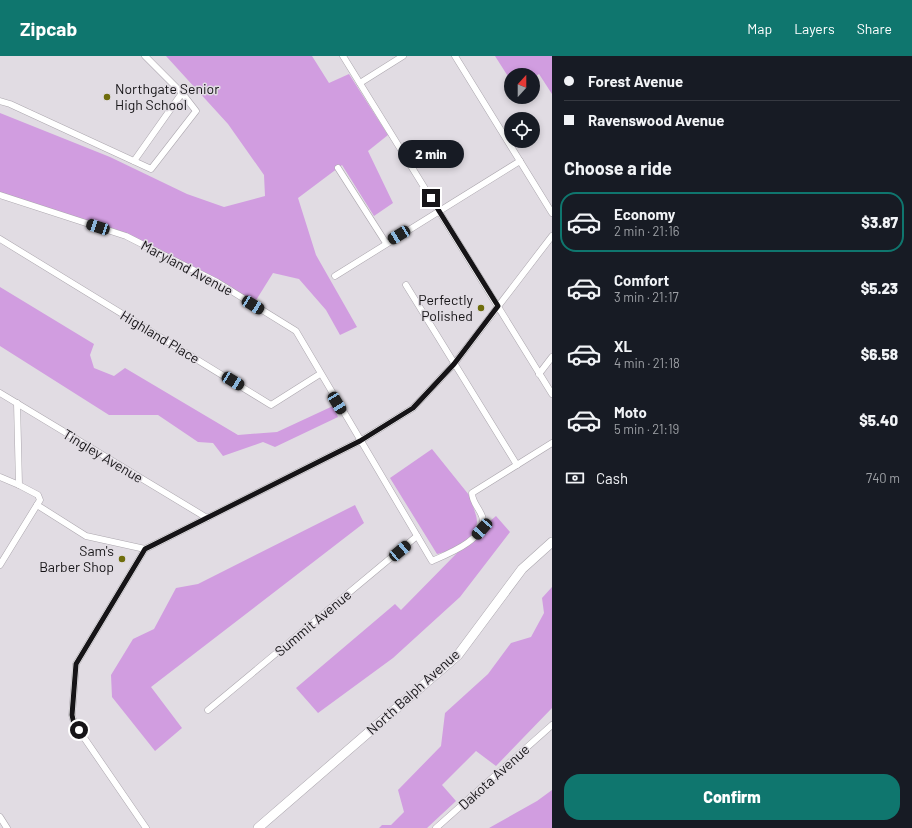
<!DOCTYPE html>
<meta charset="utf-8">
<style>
:root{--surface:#171b24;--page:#242831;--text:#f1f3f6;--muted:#9ea1a6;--line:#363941;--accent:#0f766e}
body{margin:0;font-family:Barlow,sans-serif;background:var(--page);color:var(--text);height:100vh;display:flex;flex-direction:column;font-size:15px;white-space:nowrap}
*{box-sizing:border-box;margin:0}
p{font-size:13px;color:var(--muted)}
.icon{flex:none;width:22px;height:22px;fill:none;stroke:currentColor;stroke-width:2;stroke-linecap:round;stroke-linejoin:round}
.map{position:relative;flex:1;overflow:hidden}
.drawer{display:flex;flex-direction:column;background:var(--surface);width:360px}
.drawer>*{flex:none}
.top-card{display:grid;align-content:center;height:88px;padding:0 12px;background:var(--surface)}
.needle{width:26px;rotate:21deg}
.buttons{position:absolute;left:504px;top:12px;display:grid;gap:8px}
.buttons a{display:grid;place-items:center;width:36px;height:36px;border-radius:50%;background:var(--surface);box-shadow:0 2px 6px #0003;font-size:20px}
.end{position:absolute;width:18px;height:18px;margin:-9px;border:5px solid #161417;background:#fff;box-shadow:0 0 0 2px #fff}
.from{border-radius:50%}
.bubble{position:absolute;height:28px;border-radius:14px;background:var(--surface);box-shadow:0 2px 6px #0003;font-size:13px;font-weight:800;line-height:28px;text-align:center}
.car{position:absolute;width:12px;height:24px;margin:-12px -6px;border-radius:5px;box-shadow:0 0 3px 1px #0007;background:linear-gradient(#222 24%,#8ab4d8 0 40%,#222 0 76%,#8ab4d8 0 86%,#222 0)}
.top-card b{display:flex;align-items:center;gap:14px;height:38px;font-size:15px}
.top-card b+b{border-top:1px solid var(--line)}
.top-card i{width:10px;height:10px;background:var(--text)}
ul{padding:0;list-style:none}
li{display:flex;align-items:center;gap:12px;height:60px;margin:0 8px 6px;padding:0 4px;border:2px solid transparent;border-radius:16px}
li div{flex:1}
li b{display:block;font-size:15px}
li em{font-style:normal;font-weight:800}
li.on{border-color:var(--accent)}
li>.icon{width:36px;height:36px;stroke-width:1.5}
h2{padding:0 12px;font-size:18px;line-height:48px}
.pay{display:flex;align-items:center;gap:10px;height:44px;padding:0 12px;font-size:15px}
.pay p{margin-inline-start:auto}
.action{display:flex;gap:8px;margin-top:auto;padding:8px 12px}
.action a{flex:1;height:46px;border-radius:16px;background:var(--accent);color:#fff;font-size:16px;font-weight:800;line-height:46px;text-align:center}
header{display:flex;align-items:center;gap:24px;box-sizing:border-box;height:56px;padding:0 20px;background:var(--accent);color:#fff}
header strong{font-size:19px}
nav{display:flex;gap:22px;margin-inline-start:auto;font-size:14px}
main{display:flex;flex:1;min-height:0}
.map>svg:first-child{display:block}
.green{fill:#d19de0}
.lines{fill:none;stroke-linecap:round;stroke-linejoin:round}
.street-casing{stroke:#aca7ae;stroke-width:7}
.secondary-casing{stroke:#aca7ae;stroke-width:10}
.street{stroke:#fff;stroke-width:6}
.secondary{stroke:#fff;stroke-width:9}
.route{stroke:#161417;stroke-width:5}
.poi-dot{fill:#6f6d0d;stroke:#e1dce3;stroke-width:1.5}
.labels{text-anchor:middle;stroke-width:3;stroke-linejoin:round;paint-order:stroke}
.poi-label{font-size:14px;fill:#161417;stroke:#e1dce3;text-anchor:end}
.street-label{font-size:14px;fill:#161417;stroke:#e1dce3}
</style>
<header>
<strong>Zipcab</strong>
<nav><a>Map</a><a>Layers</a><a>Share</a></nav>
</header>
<main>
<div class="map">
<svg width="552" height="772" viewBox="0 0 552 772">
<rect width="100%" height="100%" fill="#e1dce3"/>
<g class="green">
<path d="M 166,0 L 312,0 L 329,27 L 349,18 L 388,79 L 368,95 L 393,147 L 374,160 L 342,109 L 298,142 L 316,199 L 357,271 L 340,279 L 326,254 L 299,223 L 273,217 L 253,249 L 126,180 L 0,139 L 0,57 L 110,101 L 187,138 L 224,151 L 265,140 L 264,119 L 228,68 Z"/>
<path d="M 495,0 L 552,0 L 552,38 L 539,18 L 533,22 L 533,19 L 511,19 L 511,25 Z"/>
<path d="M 0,231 L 94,288 L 90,299 L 94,312 L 114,320 L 125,312 L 238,379 L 277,376 L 333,350 L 338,361 L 275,391 L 263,386 L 223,400 L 213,387 L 198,386 L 158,359 L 109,359 L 0,290 Z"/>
<path d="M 432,393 L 473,444 C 472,452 477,458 477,466 C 475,486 454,494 437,498 L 390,422 Z"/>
<path d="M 355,449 L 364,467 L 151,631 L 182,672 L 155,695 L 112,641 L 111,619 L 133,583 L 154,573 L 176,532 L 198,528 Z"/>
<path d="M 496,460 L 510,476 L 460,541 L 393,602 L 318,657 L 296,632 L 395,548 L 401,554 L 458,496 L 475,484 L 483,471 Z"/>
<path d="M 552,531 L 552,652 L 496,710 L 476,695 L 442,729 L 456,745 L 427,772 L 379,772 L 382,769 L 391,769 L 404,756 L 398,734 L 441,690 L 445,657 L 488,618 L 511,587 L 531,581 L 544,557 L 542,542 Z"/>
<path d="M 552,734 L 552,772 L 489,772 L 537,745 Z"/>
</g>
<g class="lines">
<g class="street-casing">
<g id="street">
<path d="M 343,0 L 552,338"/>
<path d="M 455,0 L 552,157"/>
<path d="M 360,27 L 403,0"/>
<path d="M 0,45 L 10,48 L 151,113 L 196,55 L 182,37 L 145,0"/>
<path d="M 134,105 L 182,37"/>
<path d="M 338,112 L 386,187"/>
<path d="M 0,139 L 126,180 L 217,226 L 296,275 L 432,505 C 448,498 489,482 482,460 C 479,452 472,446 472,437 L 552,387"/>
<path d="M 0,183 L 271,349 L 320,318"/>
<path d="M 335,220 L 520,105"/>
<path d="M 406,229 L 517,409"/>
<path d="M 539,318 L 552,301"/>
<path d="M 0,337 L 207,462"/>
<path d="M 0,421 L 19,429"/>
<path d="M 37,449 L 86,480 L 145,493"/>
<path d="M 0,509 L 40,444 L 38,439 L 19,429 L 17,347"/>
<path d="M 208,654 L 417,480"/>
<path d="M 0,761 L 7,772"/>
<path d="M 146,772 L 74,667 L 72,659 L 76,608 L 145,493 L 360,385 L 413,352 L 454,308 L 552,180"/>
<path d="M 436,772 L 552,669"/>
</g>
</g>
<g class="secondary-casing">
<path id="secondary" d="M 258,772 L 458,599 L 522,513 L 552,486"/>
</g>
<use href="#street" class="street"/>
<use href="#secondary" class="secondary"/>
</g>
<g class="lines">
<path class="route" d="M 79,674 L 74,668 L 72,659 L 76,608 L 145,493 L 360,385 L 413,352 L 454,308 L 498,250 L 431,142"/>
</g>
<g class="poi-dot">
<circle cx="107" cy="41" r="4"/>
<circle cx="481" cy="252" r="4"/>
<circle cx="122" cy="503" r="4"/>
</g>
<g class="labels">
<g class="poi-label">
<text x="115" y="38" text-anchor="start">Northgate Senior<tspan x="115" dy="16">High School</tspan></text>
<text x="473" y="249">Perfectly<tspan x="473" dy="16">Polished</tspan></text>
<text x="114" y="500">Sam's<tspan x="114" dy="16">Barber Shop</tspan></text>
</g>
<g class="street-label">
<text transform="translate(187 212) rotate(28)" y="5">Maryland Avenue</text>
<text transform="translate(160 281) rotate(31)" y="5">Highland Place</text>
<text transform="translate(103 400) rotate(31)" y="5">Tingley Avenue</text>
<text transform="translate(313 567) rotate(-40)" y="5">Summit Avenue</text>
<text transform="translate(413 636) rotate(-42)" y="5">North Balph Avenue</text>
<text transform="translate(494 721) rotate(-42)" y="5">Dakota Avenue</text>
</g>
</g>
</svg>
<div class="buttons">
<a><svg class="needle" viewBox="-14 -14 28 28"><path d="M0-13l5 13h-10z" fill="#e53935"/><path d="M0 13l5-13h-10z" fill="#9ea1a6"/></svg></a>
<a><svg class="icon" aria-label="locate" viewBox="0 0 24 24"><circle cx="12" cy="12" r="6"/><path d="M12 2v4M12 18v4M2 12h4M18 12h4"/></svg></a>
</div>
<i class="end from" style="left:79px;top:674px"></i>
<i class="end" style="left:431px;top:142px"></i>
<div class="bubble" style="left:398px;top:84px;width:66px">2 min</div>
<i class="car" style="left:98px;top:171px;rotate:288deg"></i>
<i class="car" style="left:399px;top:179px;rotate:239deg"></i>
<i class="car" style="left:253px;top:249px;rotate:122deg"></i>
<i class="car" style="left:233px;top:325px;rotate:121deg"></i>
<i class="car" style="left:337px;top:347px;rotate:149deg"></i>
<i class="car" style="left:482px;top:473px;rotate:222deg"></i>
<i class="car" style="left:400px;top:495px;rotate:50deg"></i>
</div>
<section class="drawer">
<div class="top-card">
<b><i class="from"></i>Forest Avenue</b>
<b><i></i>Ravenswood Avenue</b>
</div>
<h2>Choose a ride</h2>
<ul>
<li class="on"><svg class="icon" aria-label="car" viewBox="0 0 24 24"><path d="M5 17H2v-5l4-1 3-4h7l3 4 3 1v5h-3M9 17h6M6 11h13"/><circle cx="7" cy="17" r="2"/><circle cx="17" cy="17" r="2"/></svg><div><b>Economy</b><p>2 min · 21:16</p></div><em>$3.87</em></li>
<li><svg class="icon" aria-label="car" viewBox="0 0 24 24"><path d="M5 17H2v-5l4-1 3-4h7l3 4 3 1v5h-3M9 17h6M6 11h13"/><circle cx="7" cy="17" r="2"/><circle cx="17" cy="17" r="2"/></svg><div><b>Comfort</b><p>3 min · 21:17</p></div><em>$5.23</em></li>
<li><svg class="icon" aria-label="car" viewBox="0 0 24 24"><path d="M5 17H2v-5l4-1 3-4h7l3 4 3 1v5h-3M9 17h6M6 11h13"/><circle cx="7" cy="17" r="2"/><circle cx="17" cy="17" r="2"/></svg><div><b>XL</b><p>4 min · 21:18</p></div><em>$6.58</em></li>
<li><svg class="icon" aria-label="car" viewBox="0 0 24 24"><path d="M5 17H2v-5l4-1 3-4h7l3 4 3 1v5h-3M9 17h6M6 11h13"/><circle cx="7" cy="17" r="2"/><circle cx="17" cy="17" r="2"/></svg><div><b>Moto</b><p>5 min · 21:19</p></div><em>$5.40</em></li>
</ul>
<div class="pay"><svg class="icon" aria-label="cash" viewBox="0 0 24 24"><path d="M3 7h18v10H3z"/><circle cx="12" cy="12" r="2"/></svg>Cash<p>740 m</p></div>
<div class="action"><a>Confirm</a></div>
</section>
</main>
